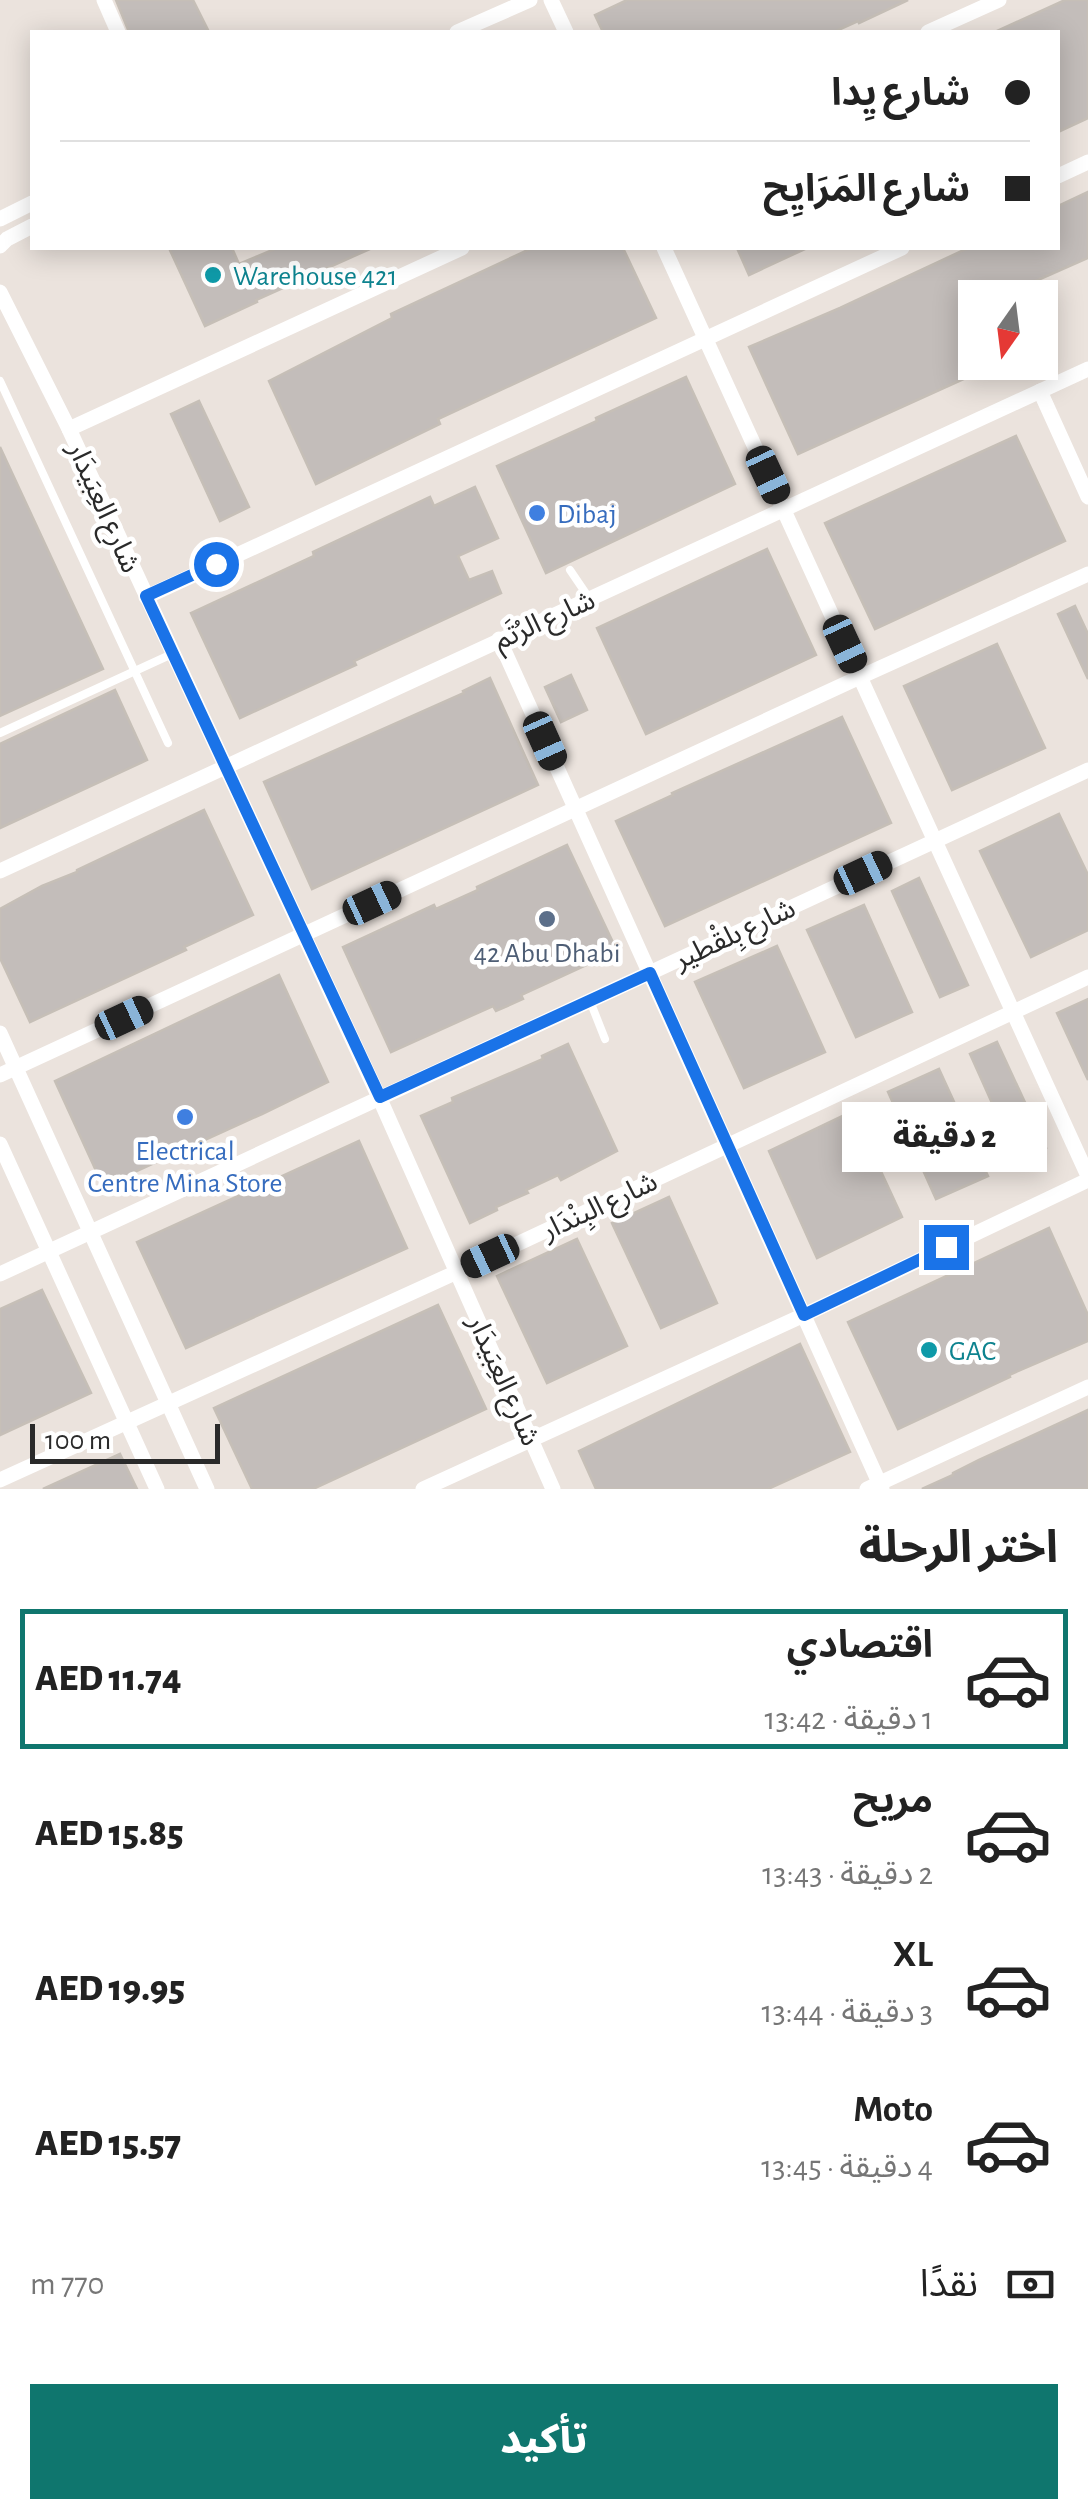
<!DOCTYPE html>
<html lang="ar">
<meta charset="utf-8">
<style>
:root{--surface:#fff;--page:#f2f2f2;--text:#222;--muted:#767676;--line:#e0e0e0;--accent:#0f766e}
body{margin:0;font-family:"Alegreya Sans","Noto Sans Arabic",sans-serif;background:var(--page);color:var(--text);direction:rtl;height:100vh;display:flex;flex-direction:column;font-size:38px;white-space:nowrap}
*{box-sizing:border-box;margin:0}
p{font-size:32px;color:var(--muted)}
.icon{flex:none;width:55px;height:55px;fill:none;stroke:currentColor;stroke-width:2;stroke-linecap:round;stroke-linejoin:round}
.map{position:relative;height:1489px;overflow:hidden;direction:ltr}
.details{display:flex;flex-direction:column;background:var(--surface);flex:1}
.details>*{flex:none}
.banner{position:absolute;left:30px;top:30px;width:1030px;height:220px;border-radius:0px;box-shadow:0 5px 25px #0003;direction:rtl;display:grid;align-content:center;height:220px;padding:0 30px;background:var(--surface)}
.needle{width:65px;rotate:194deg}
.tools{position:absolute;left:958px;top:280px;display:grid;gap:20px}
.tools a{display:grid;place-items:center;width:100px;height:100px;border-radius:0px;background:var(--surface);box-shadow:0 5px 25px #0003;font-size:50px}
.scale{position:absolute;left:30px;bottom:25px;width:190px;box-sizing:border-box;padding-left:10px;border:5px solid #2a2a2a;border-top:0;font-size:28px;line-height:35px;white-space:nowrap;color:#2a2a2a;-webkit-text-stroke:8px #fff;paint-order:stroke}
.end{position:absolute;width:45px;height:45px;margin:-22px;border:12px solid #1a73e8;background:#fff;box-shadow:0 0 0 5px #fff}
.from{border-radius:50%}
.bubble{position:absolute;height:70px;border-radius:0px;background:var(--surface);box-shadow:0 5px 25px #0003;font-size:32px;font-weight:800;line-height:70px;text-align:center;direction:rtl}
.car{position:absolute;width:30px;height:60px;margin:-30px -15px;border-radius:12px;box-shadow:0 0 8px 2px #0007;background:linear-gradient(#222 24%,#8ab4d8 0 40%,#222 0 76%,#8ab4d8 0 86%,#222 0)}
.banner b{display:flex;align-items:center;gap:35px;height:95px;font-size:38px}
.banner b+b{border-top:2px solid var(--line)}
.banner i{width:25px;height:25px;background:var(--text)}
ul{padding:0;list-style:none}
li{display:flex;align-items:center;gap:30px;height:140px;margin:0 20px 15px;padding:0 10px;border:5px solid transparent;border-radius:0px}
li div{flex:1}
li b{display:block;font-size:38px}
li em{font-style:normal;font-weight:800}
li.on{border-color:var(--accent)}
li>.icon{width:90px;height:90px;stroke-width:1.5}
h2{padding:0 30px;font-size:45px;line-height:120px}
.pay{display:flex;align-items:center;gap:25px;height:110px;padding:0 30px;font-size:38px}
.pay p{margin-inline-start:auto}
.cta{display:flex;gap:20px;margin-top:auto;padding:20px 30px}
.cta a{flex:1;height:115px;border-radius:0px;background:var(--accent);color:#fff;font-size:40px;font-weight:800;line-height:115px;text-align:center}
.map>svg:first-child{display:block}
.building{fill:#c3bdba;stroke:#c6bfb7;stroke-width:2.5}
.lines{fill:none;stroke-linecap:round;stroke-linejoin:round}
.service{stroke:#fff;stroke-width:8}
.minor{stroke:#fff;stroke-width:15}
.route{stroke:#1a73e8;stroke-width:12}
.culture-dot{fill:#0f9aa8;stroke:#fff;stroke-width:4}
.shop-dot{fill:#3f7fe0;stroke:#fff;stroke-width:4}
.service-dot{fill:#5c6f8a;stroke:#fff;stroke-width:4}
.labels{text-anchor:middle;stroke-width:9;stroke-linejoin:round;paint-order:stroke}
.culture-label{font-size:28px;fill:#0d838f;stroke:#fff;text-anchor:start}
.street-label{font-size:28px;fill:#2a2a2a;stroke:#fff}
.shop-label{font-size:28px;fill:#366cbe;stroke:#fff;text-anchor:start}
.service-label{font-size:28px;fill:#4e5e75;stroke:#fff}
</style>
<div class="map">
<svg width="1088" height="1489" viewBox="0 0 1088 1489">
<rect width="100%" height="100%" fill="#ebe3dd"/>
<g class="building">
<path d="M 116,0 L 193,0 L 209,32 L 129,32 Z"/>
<path d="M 627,0 L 908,0 L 859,23 L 858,21 L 834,32 L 603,32 L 595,15 Z"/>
<path d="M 1065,0 L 1088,0 L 1088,118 L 1058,132 L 1058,32 L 995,32 Z"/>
<path d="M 1088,192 L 1088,258 L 1022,287 L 1027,298 L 975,298 L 975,362 L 1001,362 L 798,454 L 749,347 L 840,308 L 968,248 L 1058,248 L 1058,206 Z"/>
<path d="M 169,248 L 232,248 L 239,264 L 277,248 L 372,248 L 256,300 L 257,302 L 205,326 Z"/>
<path d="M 532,248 L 623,248 L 656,318 L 438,419 L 440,424 L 316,484 L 269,381 L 392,318 L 391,314 Z"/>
<path d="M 737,248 L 807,248 L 749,275 Z"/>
<path d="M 686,377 L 735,484 L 546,573 L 497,466 L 597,421 L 596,418 Z"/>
<path d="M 199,401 L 249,507 L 220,521 L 171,414 Z"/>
<path d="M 1016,436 L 1065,541 L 875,629 L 825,523 Z"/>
<path d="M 0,447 L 103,669 L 0,716 Z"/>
<path d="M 475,487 L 498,538 L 458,556 L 469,580 L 492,571 L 501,593 L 354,661 L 356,665 L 240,718 L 191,613 L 314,556 L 313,552 L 430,497 L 434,506 Z"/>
<path d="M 767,549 L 816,655 L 646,734 L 597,628 Z"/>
<path d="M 1075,606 L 1088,634 L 1088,679 L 1058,614 Z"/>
<path d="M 997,644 L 1045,748 L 952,790 L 904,686 Z"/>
<path d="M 571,675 L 587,710 L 561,722 L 545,687 Z"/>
<path d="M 490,678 L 538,785 L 312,889 L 264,782 L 464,693 L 463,691 Z"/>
<path d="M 115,690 L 147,760 L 0,828 L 0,744 Z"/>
<path d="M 842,717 L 891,823 L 665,926 L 616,821 L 673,795 L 672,793 Z"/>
<path d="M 204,810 L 253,915 L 184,947 L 186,950 L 30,1022 L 0,958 L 0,909 L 42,886 L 77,872 L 77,870 Z"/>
<path d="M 1059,814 L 1088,875 L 1088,930 L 1031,957 L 980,851 Z"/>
<path d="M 567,845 L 617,951 L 521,995 L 523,999 L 496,1011 L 493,1006 L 391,1052 L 343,947 L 434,905 L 436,909 L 478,890 L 477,887 Z"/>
<path d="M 919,878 L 968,985 L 940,997 L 892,891 Z"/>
<path d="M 864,905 L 912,1012 L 856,1037 L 807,930 Z"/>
<path d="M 777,946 L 825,1052 L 744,1088 L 695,982 Z"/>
<path d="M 279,975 L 328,1082 L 262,1114 L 130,1174 L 131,1176 L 104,1188 L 55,1081 Z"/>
<path d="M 1088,999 L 1088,1080 L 1057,1013 Z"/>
<path d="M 997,1042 L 1046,1148 L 1018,1161 L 970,1054 Z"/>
<path d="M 568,1044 L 617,1151 L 561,1180 L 558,1175 L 526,1190 L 528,1193 L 496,1207 L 497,1210 L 470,1223 L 421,1116 L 453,1102 L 452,1098 L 543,1059 L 542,1056 Z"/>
<path d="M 939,1069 L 988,1176 L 936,1199 L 888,1092 Z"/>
<path d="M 853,1111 L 902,1217 L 817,1258 L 769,1151 Z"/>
<path d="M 359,1141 L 407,1248 L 186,1348 L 137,1242 Z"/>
<path d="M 669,1197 L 717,1303 L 661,1328 L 612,1223 Z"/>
<path d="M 1049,1228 L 1088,1315 L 1088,1341 L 1009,1375 L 1010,1377 L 898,1429 L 848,1322 Z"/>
<path d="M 577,1239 L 627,1346 L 547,1383 L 497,1276 Z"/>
<path d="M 42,1290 L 91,1393 L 0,1435 L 0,1309 Z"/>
<path d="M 438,1305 L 486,1409 L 313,1489 L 252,1489 L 214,1408 Z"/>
<path d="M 800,1344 L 850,1452 L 768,1489 L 596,1489 L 579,1451 Z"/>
<path d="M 1088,1410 L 1088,1489 L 922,1489 L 953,1475 L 953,1473 L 979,1460 Z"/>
<path d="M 120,1454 L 137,1489 L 43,1489 Z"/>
</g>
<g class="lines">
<g class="service">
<path d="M 0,381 L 168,743"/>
<path d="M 570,570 L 589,598"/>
<path d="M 0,733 L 172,654"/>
<path d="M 590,1001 L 605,1039"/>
</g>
<g class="minor">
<path d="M 104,0 L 118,32"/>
<path d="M 551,0 L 566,32"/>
<path d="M 457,32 L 530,0"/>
<path d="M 928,32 L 999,0"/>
<path d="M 1058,176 L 1088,162"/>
<path d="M 0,219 L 32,203"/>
<path d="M 0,246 L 7,239 L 32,226"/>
<path d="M 664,248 L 1088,1176"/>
<path d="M 0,292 L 69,429 L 379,1097 L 553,1489"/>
<path d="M 1040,391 L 1088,497"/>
<path d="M 69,429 L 462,248"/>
<path d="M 146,597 L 902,248"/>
<path d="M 499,639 L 882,1489"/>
<path d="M 0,871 L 1088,369"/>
<path d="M 0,1033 L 207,1489"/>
<path d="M 0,1075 L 860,677 L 1088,574"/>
<path d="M 0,1144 L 157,1489"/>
<path d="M 0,1274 L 1088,770"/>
<path d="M 0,1480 L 457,1272 L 1088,977"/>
<path d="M 423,1489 L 804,1315 L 1088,1180"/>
<path d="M 867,1489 L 1088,1387"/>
</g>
</g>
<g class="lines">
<path class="route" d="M 216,564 L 146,596 L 380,1097 L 650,973 L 804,1315 L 946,1247"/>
</g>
<g class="culture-dot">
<circle cx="213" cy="275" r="10"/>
<circle cx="929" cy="1350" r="10"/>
</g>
<g class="shop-dot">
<circle cx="537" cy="513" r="10"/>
<circle cx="185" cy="1117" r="10"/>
</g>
<circle class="service-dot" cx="547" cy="919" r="10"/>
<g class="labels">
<g class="culture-label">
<text x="233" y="285">Warehouse 421</text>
<text x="949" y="1360">GAC</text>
</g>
<g class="street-label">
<text transform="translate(105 507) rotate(66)" y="10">شارع العِبَيدَار</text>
<text transform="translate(544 619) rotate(-24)" y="10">شارع الرُتَم</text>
<text transform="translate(734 933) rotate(-25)" y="10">شارع بِلقْطير</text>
<text transform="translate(599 1205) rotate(-25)" y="10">شارع البِنْدَار</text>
<text transform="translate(505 1380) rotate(66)" y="10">شارع العِبَيدَار</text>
</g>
<g class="shop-label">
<text x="557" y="523">Dibaj</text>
<text x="185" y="1160" text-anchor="middle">Electrical<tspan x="185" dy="32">Centre Mina Store</tspan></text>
</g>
<g class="service-label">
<text x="547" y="962">42 Abu Dhabi</text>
</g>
</g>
</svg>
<div class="tools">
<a><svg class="needle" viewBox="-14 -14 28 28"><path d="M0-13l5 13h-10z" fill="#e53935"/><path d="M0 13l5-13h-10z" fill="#767676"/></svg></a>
</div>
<div class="scale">100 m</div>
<i class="end from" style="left:216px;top:564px"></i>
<i class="end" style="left:946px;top:1247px"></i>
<div class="bubble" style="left:842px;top:1102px;width:205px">2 دقيقة</div>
<i class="car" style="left:768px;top:475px;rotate:155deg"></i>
<i class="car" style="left:845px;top:644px;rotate:155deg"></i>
<i class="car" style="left:545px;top:741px;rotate:156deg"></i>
<i class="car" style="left:863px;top:873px;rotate:65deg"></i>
<i class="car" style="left:372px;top:903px;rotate:65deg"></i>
<i class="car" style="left:124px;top:1018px;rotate:65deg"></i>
<i class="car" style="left:490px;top:1256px;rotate:245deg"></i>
<div class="banner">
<b><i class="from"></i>شارع يِدا</b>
<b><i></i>شارع المَرَايِح</b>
</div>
</div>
<section class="details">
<h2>اختر الرحلة</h2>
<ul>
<li class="on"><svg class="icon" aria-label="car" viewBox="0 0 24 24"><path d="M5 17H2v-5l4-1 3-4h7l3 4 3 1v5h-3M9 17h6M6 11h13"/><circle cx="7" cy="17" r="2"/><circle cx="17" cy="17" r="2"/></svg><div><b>اقتصادي</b><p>1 دقيقة · 13:42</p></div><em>AED 11.74</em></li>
<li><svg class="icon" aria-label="car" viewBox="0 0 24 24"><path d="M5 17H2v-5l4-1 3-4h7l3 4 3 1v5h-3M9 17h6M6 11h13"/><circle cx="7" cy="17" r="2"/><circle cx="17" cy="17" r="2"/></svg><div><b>مريح</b><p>2 دقيقة · 13:43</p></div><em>AED 15.85</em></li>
<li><svg class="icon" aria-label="car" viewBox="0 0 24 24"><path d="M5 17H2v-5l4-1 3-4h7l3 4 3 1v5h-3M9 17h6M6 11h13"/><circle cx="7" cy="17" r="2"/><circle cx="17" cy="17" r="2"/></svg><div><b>XL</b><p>3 دقيقة · 13:44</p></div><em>AED 19.95</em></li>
<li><svg class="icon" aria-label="car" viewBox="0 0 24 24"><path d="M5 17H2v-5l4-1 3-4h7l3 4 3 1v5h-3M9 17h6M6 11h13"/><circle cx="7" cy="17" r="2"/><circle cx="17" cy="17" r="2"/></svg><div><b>Moto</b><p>4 دقيقة · 13:45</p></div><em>AED 15.57</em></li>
</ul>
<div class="pay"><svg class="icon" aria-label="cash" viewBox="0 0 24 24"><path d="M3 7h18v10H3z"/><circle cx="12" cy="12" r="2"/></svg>نقدًا<p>770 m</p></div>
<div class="cta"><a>تأكيد</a></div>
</section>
